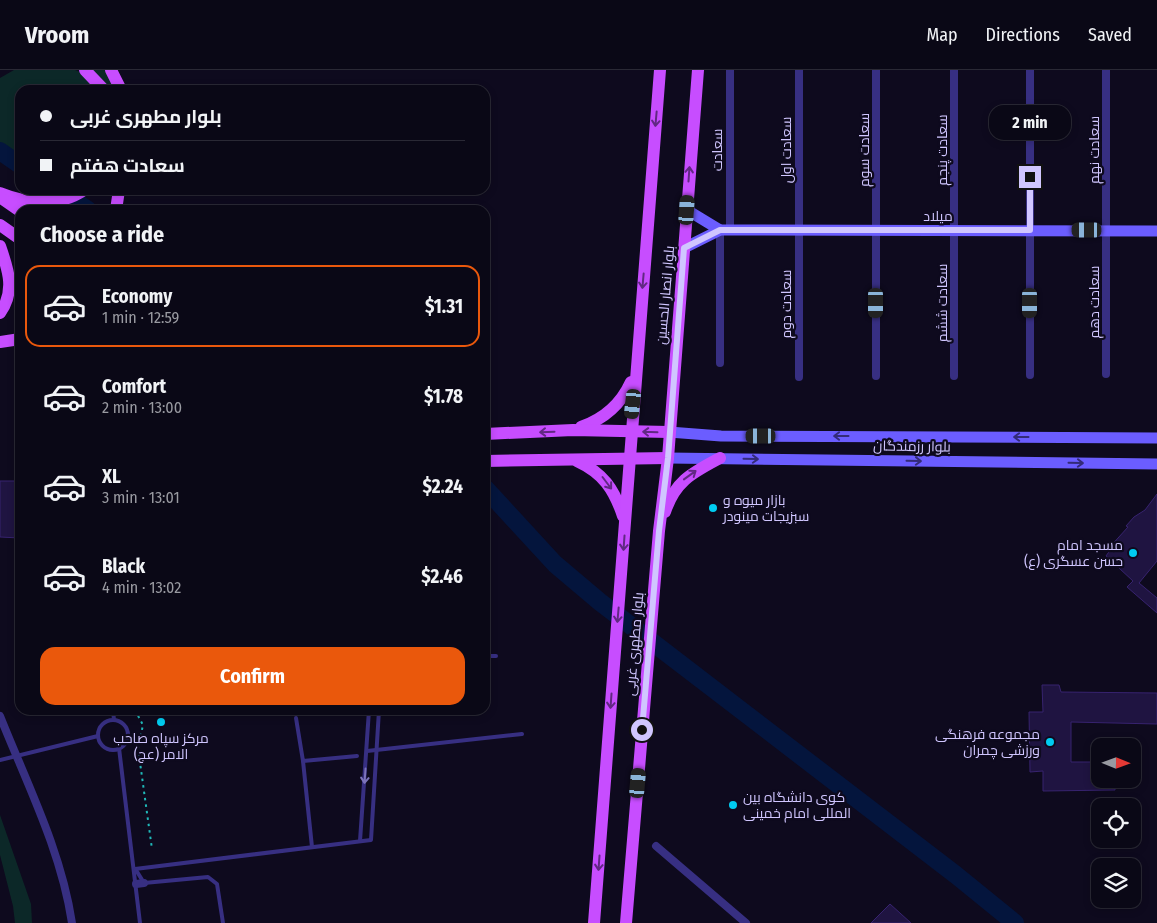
<!DOCTYPE html>
<meta charset="utf-8">
<style>
:root{--surface:#0a0816;--page:#181623;--text:#f1f3f6;--muted:#999aa1;--line:#2a2935;--accent:#ea580c}
body{margin:0;font-family:"Fira Sans Condensed",Cairo,sans-serif;background:var(--page);color:var(--text);height:100vh;display:flex;flex-direction:column;font-size:19px;white-space:nowrap}
*{box-sizing:border-box;margin:0}
p{font-size:16px;color:var(--muted)}
.icon{flex:none;width:28px;height:28px;fill:none;stroke:currentColor;stroke-width:2;stroke-linecap:round;stroke-linejoin:round}
.map{position:relative;flex:1;overflow:hidden}
.details{position:absolute;left:15px;top:135px;width:475px;height:510px;display:flex;flex-direction:column;background:var(--surface);border-radius:15px;box-shadow:0 2px 8px #0003,0 0 0 1px var(--line)}
.details>*{flex:none}
.hud{position:absolute;left:15px;top:15px;width:475px;height:110px;border-radius:15px;box-shadow:0 2px 8px #0003,0 0 0 1px var(--line);display:grid;align-content:center;height:110px;padding:0 25px;background:var(--surface)}
.needle{width:32px;rotate:91deg}
.controls{position:absolute;left:1091px;top:668px;display:grid;gap:10px}
.controls a{display:grid;place-items:center;width:50px;height:50px;border-radius:10px;background:var(--surface);box-shadow:0 2px 8px #0003,0 0 0 1px var(--line);font-size:25px}
.end{position:absolute;width:22px;height:22px;margin:-11px;border:6px solid #d0c6ff;background:#111;box-shadow:0 0 0 2px #111}
.from{border-radius:50%}
.bubble{position:absolute;height:35px;border-radius:15px;background:var(--surface);box-shadow:0 2px 8px #0003,0 0 0 1px var(--line);font-size:16px;font-weight:700;line-height:35px;text-align:center}
.car{position:absolute;width:15px;height:30px;margin:-15px -8px;border-radius:6px;box-shadow:0 0 4px 1px #0007;background:linear-gradient(#222 24%,#8ab4d8 0 40%,#222 0 76%,#8ab4d8 0 86%,#222 0)}
.hud b{display:flex;align-items:center;gap:18px;height:48px;font-size:19px}
.hud b+b{border-top:1px solid var(--line)}
.hud i{width:12px;height:12px;background:var(--text)}
ul{padding:0;list-style:none}
li{display:flex;align-items:center;gap:15px;height:82px;margin:0 10px 8px;padding:0 15px;border:2px solid transparent;border-radius:15px}
li div{flex:1}
li b{display:block;font-size:19px}
li em{font-style:normal;font-weight:700}
li.on{border-color:var(--accent)}
li>.icon{width:45px;height:45px;stroke-width:1.5}
h2{padding:0 25px;font-size:22px;line-height:60px}
.cta{display:flex;gap:10px;margin-top:auto;padding:10px 25px}
.cta a{flex:1;height:58px;border-radius:15px;background:var(--accent);color:#fff;font-size:20px;font-weight:700;line-height:58px;text-align:center}
header{display:flex;align-items:center;gap:30px;box-sizing:border-box;height:70px;padding:0 25px;background:var(--surface);border-bottom:1px solid var(--line)}
header strong{font-size:24px}
nav{display:flex;gap:28px;margin-inline-start:auto;font-size:18px}
.map>svg:first-child{display:block}
.green{fill:#0c2828}
.lines{fill:none;stroke-linecap:round;stroke-linejoin:round}
.river{stroke:#04153d;stroke-width:18}
.building{fill:#1f1441;stroke:#37236f}
.path{stroke:#20b9b9;stroke-width:2;stroke-dasharray:2.5 4;stroke-linecap:butt}
.lane{stroke:#372f82;stroke-width:4}
.street{stroke:#372f82;stroke-width:8}
.secondary{stroke:#6b5dff;stroke-width:11}
.primary{stroke:#c74dff;stroke-width:12}
.oneway{stroke:#612883}
.oneway2{stroke:#332b78}
.oneway3{stroke:#7c73ba}
.route{stroke:#d0c6ff;stroke-width:6}
.poi-dot{fill:#00ccf1;stroke:#0e0a1e;stroke-width:2}
.labels{text-anchor:middle;stroke-width:4.5;stroke-linejoin:round;paint-order:stroke}
.street-label{font-size:14px;fill:#d0c6ff;stroke:#0e0a1e}
.poi-label{font-size:14px;fill:#d0c6ff;stroke:#0e0a1e;text-anchor:start}
</style>
<header>
<strong>Vroom</strong>
<nav><a>Map</a><a>Directions</a><a>Saved</a></nav>
</header>
<div class="map">
<svg width="1157" height="853" viewBox="0 0 1157 853">
<rect width="100%" height="100%" fill="#0e0a1e"/>
<g class="green">
<path d="M 14,0 L 75,0 L 85,4 L 97,20 L 20,20 L 20,95 L 0,81 L 0,8 Z"/>
<path d="M 89,0 L 107,0 L 117,20 L 107,20 Z"/>
<path d="M 0,745 L 31,834 L 32,853 L 15,853 L 13,836 L 0,785 Z"/>
</g>
<g class="lines">
<g class="river">
<path d="M 0,81 L 20,95"/>
<path d="M 58,120 L 88,140"/>
<path d="M 485,418 L 555,494 L 600,532 L 956,805 L 1015,853"/>
</g>
</g>
<g class="building">
<path d="M 0,411 L 20,411 L 20,468 L 0,467 Z"/>
<path d="M 1157,424 L 1157,491 L 1139,513 L 1157,528 L 1157,543 L 1127,517 L 1133,511 L 1106,486 L 1111,479 L 1109,478 L 1128,457 L 1126,456 L 1134,447 L 1145,440 Z"/>
<path d="M 1042,615 L 1059,615 L 1061,622 L 1157,623 L 1157,654 L 1071,652 L 1071,692 L 1100,692 L 1100,709 L 1115,709 L 1115,720 L 1043,721 L 1043,701 L 1030,702 L 1029,642 L 1043,642 Z"/>
<path d="M 890,834 L 911,853 L 871,853 Z"/>
</g>
<g class="lines">
<path class="path" d="M 135,640 L 143,655 L 138,678 L 152,779"/>
<g class="lane">
<path d="M 485,586 L 496,586"/>
<path d="M 113,640 L 114,650"/>
<path d="M 296,648 L 303,691 L 357,686"/>
<circle cx="113" cy="665" r="15"/>
<path d="M 119,678 L 140,853"/>
<path d="M 367,681 L 522,664"/>
<path d="M 0,690 L 98,666"/>
<path d="M 303,691 L 312,777"/>
<path d="M 360,771 L 369,640"/>
<path d="M 135,799 L 371,770 L 379,640"/>
<path d="M 136,800 L 144,813 L 208,807 L 217,814 L 223,853"/>
</g>
<g class="street">
<path d="M 730,160 L 730,0"/>
<path d="M 720,293 L 720,160"/>
<path d="M 1106,304 L 1106,0"/>
<path d="M 1030,305 L 1030,0"/>
<path d="M 876,306 L 876,0"/>
<path d="M 954,306 L 954,0"/>
<path d="M 799,307 L 799,0"/>
<path d="M 0,646 C 27,714 61,780 72,853"/>
<path d="M 656,776 L 746,853"/>
<path d="M 136,814 L 144,813"/>
</g>
<g class="secondary">
<path d="M 687,140 L 720,160"/>
<path d="M 684,178 L 720,160 L 1157,161"/>
<path d="M 669,362 L 721,366 L 1157,368"/>
<path d="M 668,388 L 1157,394"/>
</g>
<g class="primary">
<path d="M 85,0 L 104,20"/>
<path d="M 111,0 L 121,20"/>
<path d="M 0,123 C 27,134 59,137 84,120"/>
<path d="M 1,128 L 20,141"/>
<path d="M 116,140 L 119,120"/>
<path d="M 0,155 L 20,169"/>
<path d="M 0,176 C 8,199 16,221 0,243"/>
<path d="M 0,272 L 20,269"/>
<path d="M 581,357 C 604,349 621,334 631,312"/>
<path d="M 485,364 L 573,360 L 669,362"/>
<path d="M 485,391 L 668,388"/>
<path d="M 577,391 C 603,403 614,419 623,446"/>
<path d="M 665,442 C 675,411 692,403 720,388"/>
<path d="M 594,853 L 660,0"/>
<path d="M 626,853 L 659,461 L 668,388 L 698,0"/>
</g>
</g>
<defs><path id="oneway-shaft" d="M-6 0H5M1.5-3L5.5 0L1.5 3" fill="none" stroke-width="1.6" stroke-linecap="round" stroke-linejoin="round" transform="scale(1.25)"/></defs>
<g class="oneway">
<use href="#oneway-shaft" transform="translate(656 49) rotate(95)"/>
<use href="#oneway-shaft" transform="translate(689 104) rotate(-86)"/>
<use href="#oneway-shaft" transform="translate(643 211) rotate(95)"/>
<use href="#oneway-shaft" transform="translate(547 362) rotate(178)"/>
<use href="#oneway-shaft" transform="translate(650 362) rotate(-178)"/>
<use href="#oneway-shaft" transform="translate(690 405) rotate(-36)"/>
<use href="#oneway-shaft" transform="translate(607 413) rotate(53)"/>
<use href="#oneway-shaft" transform="translate(624 473) rotate(94)"/>
<use href="#oneway-shaft" transform="translate(618 545) rotate(95)"/>
<use href="#oneway-shaft" transform="translate(611 631) rotate(94)"/>
<use href="#oneway-shaft" transform="translate(599 793) rotate(94)"/>
</g>
<g class="oneway2">
<use href="#oneway-shaft" transform="translate(841 366) rotate(-180)"/>
<use href="#oneway-shaft" transform="translate(1021 367) rotate(-180)"/>
<use href="#oneway-shaft" transform="translate(751 389) rotate(1)"/>
<use href="#oneway-shaft" transform="translate(914 391) rotate(1)"/>
<use href="#oneway-shaft" transform="translate(1076 393) rotate(1)"/>
</g>
<use class="oneway3" href="#oneway-shaft" transform="translate(365 706) rotate(94)"/>
<g class="lines">
<path class="route" d="M 642,660 L 659,461 L 668,388 L 684,178 L 720,160 L 1030,160 L 1030,107"/>
</g>
<g class="poi-dot">
<circle cx="713" cy="438" r="5"/>
<circle cx="1133" cy="483" r="5"/>
<circle cx="161" cy="652" r="5"/>
<circle cx="1050" cy="672" r="5"/>
<circle cx="733" cy="735" r="5"/>
</g>
<g class="labels">
<g class="street-label">
<text transform="translate(717 80) rotate(-90)" y="5">سعادت</text>
<text transform="translate(786 80) rotate(-90)" y="5">سعادت اول</text>
<text transform="translate(864 80) rotate(-90)" y="5">سعادت سوم</text>
<text transform="translate(942 80) rotate(-90)" y="5">سعادت پنجم</text>
<text transform="translate(1094 80) rotate(-90)" y="5">سعادت نهم</text>
<text x="938" y="151">میلاد</text>
<text transform="translate(665 225) rotate(-85)" y="5">بلوار انصار الحسین</text>
<text transform="translate(1094 232) rotate(-90)" y="5">سعادت دهم</text>
<text transform="translate(942 233) rotate(-90)" y="5">سعادت ششم</text>
<text transform="translate(786 234) rotate(-90)" y="5">سعادت دوم</text>
<text transform="translate(912 376) rotate(1)" y="5">بلوار رزمندگان</text>
<text transform="translate(634 574) rotate(-85)" y="5">بلوار مطهری غربی</text>
</g>
<g class="poi-label">
<text x="723" y="435">بازار میوه و<tspan x="723" dy="16">سبزیجات مینودر</tspan></text>
<text x="1123" y="480" text-anchor="end">مسجد امام<tspan x="1123" dy="16">حسن عسگری (ع)</tspan></text>
<text x="1040" y="669" text-anchor="end">مجموعه فرهنگی<tspan x="1040" dy="16">ورزشی چمران</tspan></text>
<text x="161" y="673" text-anchor="middle">مرکز سپاه صاحب<tspan x="161" dy="16">الامر (عج)</tspan></text>
<text x="743" y="732">کوی دانشگاه بین<tspan x="743" dy="16">المللی امام خمینی</tspan></text>
</g>
</g>
</svg>
<div class="controls">
<a><svg class="needle" viewBox="-14 -14 28 28"><path d="M0-13l5 13h-10z" fill="#e53935"/><path d="M0 13l5-13h-10z" fill="#999aa1"/></svg></a>
<a><svg class="icon" aria-label="locate" viewBox="0 0 24 24"><circle cx="12" cy="12" r="6"/><path d="M12 2v4M12 18v4M2 12h4M18 12h4"/></svg></a>
<a><svg class="icon" aria-label="layers" viewBox="0 0 24 24"><path d="M12 4l9 5-9 5-9-5zM3 14l9 5 9-5"/></svg></a>
</div>
<i class="end from" style="left:642px;top:660px"></i>
<i class="end" style="left:1030px;top:107px"></i>
<div class="bubble" style="left:989px;top:35px;width:82px">2 min</div>
<i class="car" style="left:687px;top:140px;rotate:4deg"></i>
<i class="car" style="left:1087px;top:160px;rotate:270deg"></i>
<i class="car" style="left:876px;top:233px;rotate:180deg"></i>
<i class="car" style="left:1030px;top:233px;rotate:180deg"></i>
<i class="car" style="left:633px;top:334px;rotate:186deg"></i>
<i class="car" style="left:761px;top:366px;rotate:270deg"></i>
<i class="car" style="left:638px;top:713px;rotate:5deg"></i>
<div class="hud">
<b><i class="from"></i>بلوار مطهری غربی</b>
<b><i></i>سعادت هفتم</b>
</div>
<section class="details">
<h2>Choose a ride</h2>
<ul>
<li class="on"><svg class="icon" aria-label="car" viewBox="0 0 24 24"><path d="M5 17H2v-5l4-1 3-4h7l3 4 3 1v5h-3M9 17h6M6 11h13"/><circle cx="7" cy="17" r="2"/><circle cx="17" cy="17" r="2"/></svg><div><b>Economy</b><p>1 min · 12:59</p></div><em>$1.31</em></li>
<li><svg class="icon" aria-label="car" viewBox="0 0 24 24"><path d="M5 17H2v-5l4-1 3-4h7l3 4 3 1v5h-3M9 17h6M6 11h13"/><circle cx="7" cy="17" r="2"/><circle cx="17" cy="17" r="2"/></svg><div><b>Comfort</b><p>2 min · 13:00</p></div><em>$1.78</em></li>
<li><svg class="icon" aria-label="car" viewBox="0 0 24 24"><path d="M5 17H2v-5l4-1 3-4h7l3 4 3 1v5h-3M9 17h6M6 11h13"/><circle cx="7" cy="17" r="2"/><circle cx="17" cy="17" r="2"/></svg><div><b>XL</b><p>3 min · 13:01</p></div><em>$2.24</em></li>
<li><svg class="icon" aria-label="car" viewBox="0 0 24 24"><path d="M5 17H2v-5l4-1 3-4h7l3 4 3 1v5h-3M9 17h6M6 11h13"/><circle cx="7" cy="17" r="2"/><circle cx="17" cy="17" r="2"/></svg><div><b>Black</b><p>4 min · 13:02</p></div><em>$2.46</em></li>
</ul>
<div class="cta"><a>Confirm</a></div>
</section>
</div>
